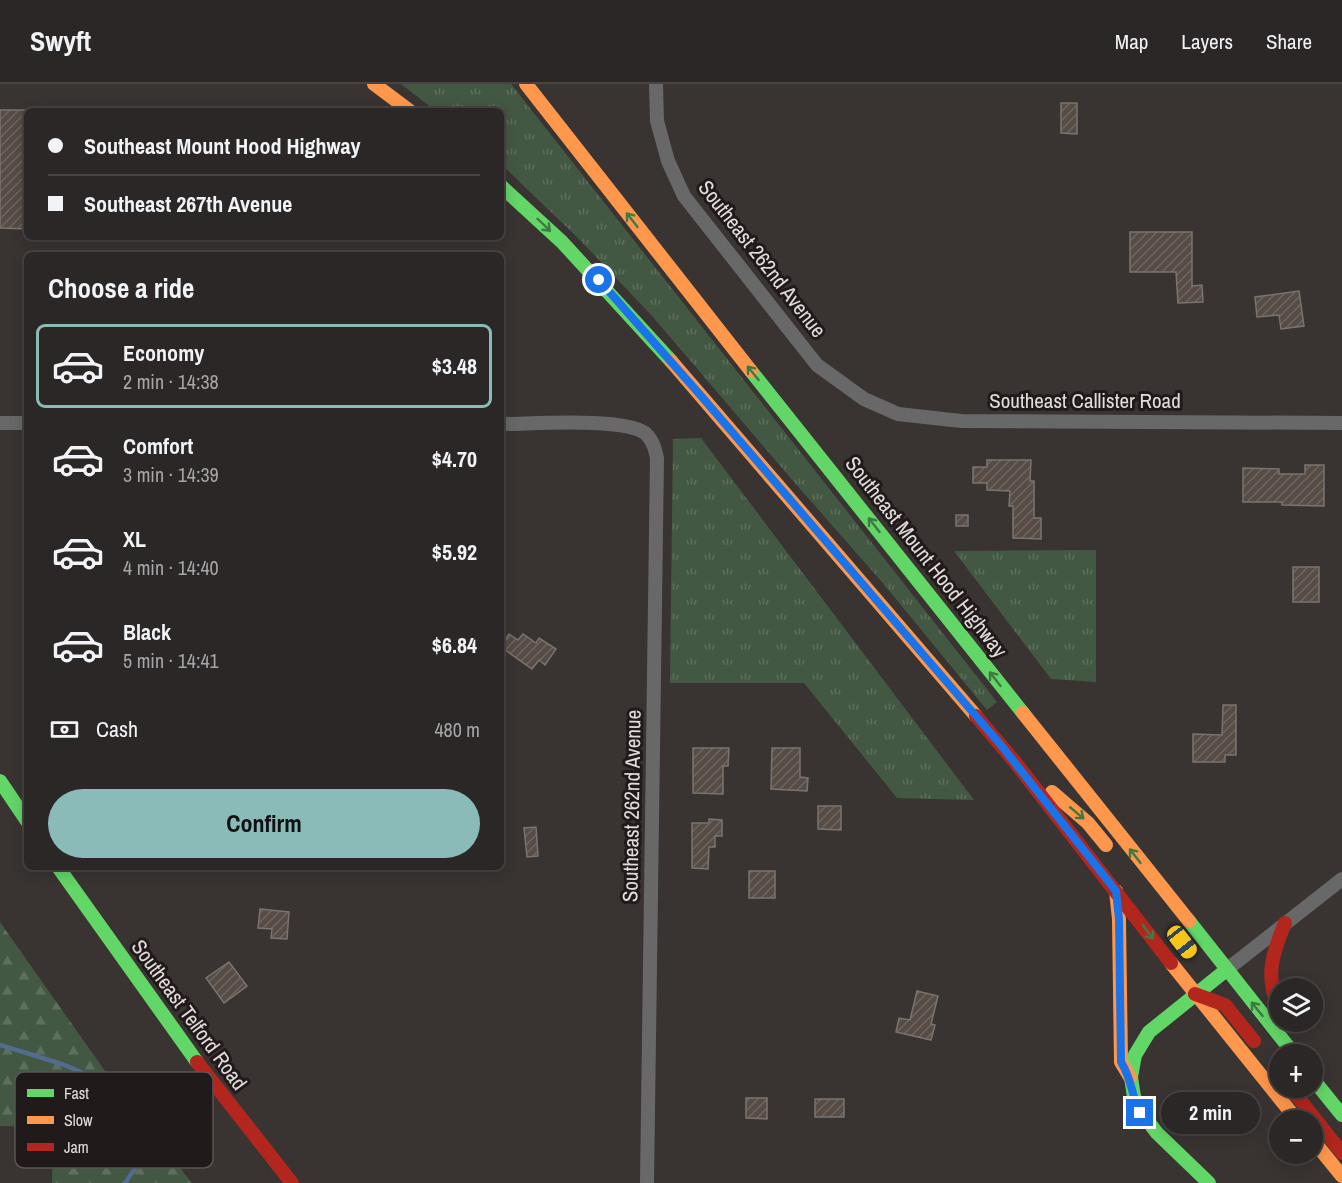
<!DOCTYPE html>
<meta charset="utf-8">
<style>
:root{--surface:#2b2726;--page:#373332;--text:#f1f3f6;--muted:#a6a5a7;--line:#474443;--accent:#8bbbb9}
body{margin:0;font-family:"Archivo Narrow",sans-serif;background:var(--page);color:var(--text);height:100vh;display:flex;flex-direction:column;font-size:22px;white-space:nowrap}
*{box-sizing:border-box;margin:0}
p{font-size:20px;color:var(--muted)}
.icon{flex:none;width:33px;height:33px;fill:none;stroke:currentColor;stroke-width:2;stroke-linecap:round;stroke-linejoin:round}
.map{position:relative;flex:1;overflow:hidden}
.sheet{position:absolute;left:24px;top:168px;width:480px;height:618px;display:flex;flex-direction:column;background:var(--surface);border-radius:9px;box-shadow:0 3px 15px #0003,0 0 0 2px var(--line)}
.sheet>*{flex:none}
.banner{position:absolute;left:24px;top:24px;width:480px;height:132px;border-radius:9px;box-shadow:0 3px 15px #0003,0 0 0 2px var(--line);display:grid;align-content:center;height:132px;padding:0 24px;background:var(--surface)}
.controls{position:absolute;left:1269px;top:894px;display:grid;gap:12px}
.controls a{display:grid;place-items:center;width:54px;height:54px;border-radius:50%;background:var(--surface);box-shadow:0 3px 15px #0003,0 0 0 2px var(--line);font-size:30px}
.end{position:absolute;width:27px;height:27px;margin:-14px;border:8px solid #1a73e8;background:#fff;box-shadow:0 0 0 3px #fff}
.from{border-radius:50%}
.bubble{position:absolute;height:42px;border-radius:21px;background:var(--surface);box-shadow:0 3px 15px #0003,0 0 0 2px var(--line);font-size:20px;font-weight:700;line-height:42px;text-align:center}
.car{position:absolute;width:18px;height:36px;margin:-18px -9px;border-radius:8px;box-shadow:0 0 4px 2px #0007;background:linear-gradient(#f5c518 24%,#345 0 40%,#f5c518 0 76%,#345 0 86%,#f5c518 0)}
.banner b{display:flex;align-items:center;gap:21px;height:57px;font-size:22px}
.banner b+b{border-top:2px solid var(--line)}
.banner i{width:15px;height:15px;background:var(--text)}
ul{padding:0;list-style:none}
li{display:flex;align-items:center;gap:18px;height:84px;margin:0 12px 9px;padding:0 12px;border:3px solid transparent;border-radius:9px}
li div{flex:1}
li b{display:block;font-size:22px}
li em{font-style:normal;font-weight:700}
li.current{border-color:var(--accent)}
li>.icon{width:54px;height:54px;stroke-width:1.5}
h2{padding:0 24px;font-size:27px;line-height:72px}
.pay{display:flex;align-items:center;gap:15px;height:66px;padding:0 24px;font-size:22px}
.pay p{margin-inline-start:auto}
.cta{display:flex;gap:12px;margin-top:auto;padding:12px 24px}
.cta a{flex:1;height:69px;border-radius:36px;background:var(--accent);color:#111;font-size:24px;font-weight:700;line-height:69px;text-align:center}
header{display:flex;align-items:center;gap:36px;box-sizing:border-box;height:84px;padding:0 30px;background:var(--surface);border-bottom:2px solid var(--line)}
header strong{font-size:28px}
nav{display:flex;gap:33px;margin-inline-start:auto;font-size:21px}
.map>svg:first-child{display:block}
.grass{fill:url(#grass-tufts)}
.forest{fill:url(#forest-firs)}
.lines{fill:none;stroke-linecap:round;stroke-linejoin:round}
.stream{stroke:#526c8e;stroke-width:4.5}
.building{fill:url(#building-hatch);stroke:#787472;stroke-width:1.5}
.street{stroke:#696869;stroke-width:14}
.fast{stroke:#63d668;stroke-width:14}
.slow{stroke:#ff974d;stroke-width:14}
.jam{stroke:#b3261e;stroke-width:14}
.oneway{stroke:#427841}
.route{stroke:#1a73e8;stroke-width:8}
.labels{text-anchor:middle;stroke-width:6;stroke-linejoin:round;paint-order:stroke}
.street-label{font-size:21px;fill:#e3dcda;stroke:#201b1a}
.key{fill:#201b1a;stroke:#5a5554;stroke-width:1.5}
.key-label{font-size:16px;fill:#e3dcda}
</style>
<header>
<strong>Swyft</strong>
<nav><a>Map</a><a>Layers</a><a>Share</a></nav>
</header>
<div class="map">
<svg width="1342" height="1099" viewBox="0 0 1342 1099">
<defs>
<pattern id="grass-tufts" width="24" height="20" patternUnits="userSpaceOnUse" patternTransform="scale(1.5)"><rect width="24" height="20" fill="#435842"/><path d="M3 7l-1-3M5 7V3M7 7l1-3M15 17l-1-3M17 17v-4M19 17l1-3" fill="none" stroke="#5e6f5d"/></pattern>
<pattern id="forest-firs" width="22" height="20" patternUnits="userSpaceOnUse" patternTransform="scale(1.5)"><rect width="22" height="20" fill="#435842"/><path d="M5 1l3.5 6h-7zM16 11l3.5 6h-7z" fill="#5e6f5d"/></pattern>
<pattern id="building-hatch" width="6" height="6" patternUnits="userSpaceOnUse" patternTransform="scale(1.5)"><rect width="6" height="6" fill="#564c45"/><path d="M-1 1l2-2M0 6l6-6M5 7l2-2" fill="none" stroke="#6e655f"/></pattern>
</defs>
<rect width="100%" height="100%" fill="#393432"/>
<g class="grass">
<path d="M 401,0 L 511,0 L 997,618 L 987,626 L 882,498 L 787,390 L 653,233 L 579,155 L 501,80 L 501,27 L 436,27 Z"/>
<path d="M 701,354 L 974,716 L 897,714 L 804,599 L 670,599 L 673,355 Z"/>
<path d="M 1096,466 L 1096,598 L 1051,595 L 954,467 Z"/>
</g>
<path class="forest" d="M 0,838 L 124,1014 L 192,1099 L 52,1099 L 53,1043 L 0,1042 Z"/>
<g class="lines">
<path class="stream" d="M 0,961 L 62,980 L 121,1005 L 141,1025 L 144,1071 L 125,1099"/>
</g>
<g class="building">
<path d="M 1061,19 L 1077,19 L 1077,50 L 1061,49 Z"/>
<path d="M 0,26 L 27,26 L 27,145 L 0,144 Z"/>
<path d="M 1130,148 L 1192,148 L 1192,202 L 1202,201 L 1203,218 L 1178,219 L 1176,188 L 1130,188 Z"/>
<path d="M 1299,207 L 1304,242 L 1281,245 L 1279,231 L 1257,233 L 1255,213 Z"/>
<path d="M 987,376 L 1031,376 L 1030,397 L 1034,397 L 1034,434 L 1041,434 L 1041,455 L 1013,454 L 1013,422 L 1009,422 L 1010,407 L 987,406 L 987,399 L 973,399 L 973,383 L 987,383 Z"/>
<path d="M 1305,381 L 1324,381 L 1324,422 L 1282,421 L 1282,418 L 1243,418 L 1243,384 L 1279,385 L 1279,390 L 1305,390 Z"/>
<rect x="956" y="431" width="12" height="11"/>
<rect x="1293" y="483" width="26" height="35"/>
<path d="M 509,550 L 518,556 L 523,550 L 536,559 L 539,554 L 556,565 L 545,581 L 539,576 L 532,585 L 501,563 Z"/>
<path d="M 1223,621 L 1236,621 L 1236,671 L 1225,671 L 1225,678 L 1193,678 L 1193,650 L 1222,651 Z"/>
<path d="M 693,664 L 729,664 L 728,682 L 723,682 L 723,710 L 693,709 Z"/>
<path d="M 772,664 L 800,664 L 800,693 L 808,694 L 807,707 L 771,705 Z"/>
<path d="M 818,722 L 841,722 L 841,746 L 818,745 Z"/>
<path d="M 709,735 L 722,736 L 722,752 L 715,752 L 715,763 L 709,763 L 708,785 L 692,784 L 692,739 L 709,739 Z"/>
<path d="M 536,743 L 538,772 L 527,773 L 524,744 Z"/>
<rect x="749" y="787" width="26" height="27"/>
<path d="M 260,825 L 289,828 L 287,855 L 271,854 L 272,845 L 258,844 Z"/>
<path d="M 229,878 L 247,902 L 224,919 L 206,894 Z"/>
<path d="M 917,907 L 938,912 L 931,940 L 935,941 L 931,956 L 896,948 L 899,934 L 910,936 Z"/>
<path d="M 746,1014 L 767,1014 L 767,1035 L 746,1034 Z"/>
<rect x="815" y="1015" width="29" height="18"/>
</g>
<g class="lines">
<g class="street">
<path d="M 656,0 L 657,37 L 668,77 L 684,112 L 817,281 L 864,315 L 898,330 L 961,337 L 1342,339"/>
<path d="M 0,339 L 27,339"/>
<path d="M 501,340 C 531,340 623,333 645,349 C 653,356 655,365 657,374 L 647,1099"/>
<path d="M 1225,887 L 1342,795"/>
</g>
<g class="fast">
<path d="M 501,102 L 562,158 L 671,277"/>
<path d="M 751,287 L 1023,629"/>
<path d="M 0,697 L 27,737"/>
<path d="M 58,783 L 197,978"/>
<path d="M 1189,837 L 1294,970"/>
<path d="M 1312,994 L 1342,1031"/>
<path d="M 1209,1099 L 1157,1049 L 1144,1032 L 1134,1013 L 1131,993 L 1135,971 L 1149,948 L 1225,887"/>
</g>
<g class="slow">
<path d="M 374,0 L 410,27"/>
<path d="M 526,0 L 751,287"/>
<path d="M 671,277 L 976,632"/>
<path d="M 1023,629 L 1189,837"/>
<path d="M 1052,708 L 1088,739 L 1106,761"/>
<path d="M 1116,807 L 1119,835 L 1121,978 L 1130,993"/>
<path d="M 1171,879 L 1297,1036"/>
<path d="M 1316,1060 L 1342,1092"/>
</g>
<g class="jam">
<path d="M 976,632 L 1015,678 L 1171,879"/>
<path d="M 1195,910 L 1225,921 L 1254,957"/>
<path d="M 1280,928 C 1265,893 1271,873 1285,839"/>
<path d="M 197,978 L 292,1099"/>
<path d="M 1293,1007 L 1342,1069"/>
</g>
</g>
<defs><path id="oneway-shaft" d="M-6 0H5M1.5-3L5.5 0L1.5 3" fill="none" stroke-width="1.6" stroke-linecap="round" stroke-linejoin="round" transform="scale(1.5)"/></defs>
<g class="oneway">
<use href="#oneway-shaft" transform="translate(632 136) rotate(-128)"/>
<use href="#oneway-shaft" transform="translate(544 141) rotate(44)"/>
<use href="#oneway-shaft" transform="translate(753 289) rotate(-129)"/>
<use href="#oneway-shaft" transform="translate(874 441) rotate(-128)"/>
<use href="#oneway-shaft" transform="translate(995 595) rotate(-128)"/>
<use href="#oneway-shaft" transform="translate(1077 729) rotate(40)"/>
<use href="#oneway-shaft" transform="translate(1135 772) rotate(-128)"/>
<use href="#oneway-shaft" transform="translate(1148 848) rotate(53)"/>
<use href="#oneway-shaft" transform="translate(1257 925) rotate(-129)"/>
</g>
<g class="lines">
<path class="route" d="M 599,196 L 702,313 L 1000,660 L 1116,807 L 1119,835 L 1121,978 C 1132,995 1131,1010 1140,1029"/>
</g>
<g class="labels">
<g class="street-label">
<text transform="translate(762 175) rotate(52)" y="7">Southeast 262nd Avenue</text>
<text x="1085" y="324">Southeast Callister Road</text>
<text transform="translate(926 473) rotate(52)" y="7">Southeast Mount Hood Highway</text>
<text transform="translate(632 722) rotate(-89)" y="7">Southeast 262nd Avenue</text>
<text transform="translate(189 931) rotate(54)" y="7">Southeast Telford Road</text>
</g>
</g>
<rect x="15" y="988" width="198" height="96" rx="9" class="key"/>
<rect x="27" y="1005" width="27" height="8" fill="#63d668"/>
<rect x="27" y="1032" width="27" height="8" fill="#ff974d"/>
<rect x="27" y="1059" width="27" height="8" fill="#b3261e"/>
<g class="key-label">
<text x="64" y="1015">Fast</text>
<text x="64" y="1042">Slow</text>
<text x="64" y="1069">Jam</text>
</g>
</svg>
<div class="controls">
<a><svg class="icon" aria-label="layers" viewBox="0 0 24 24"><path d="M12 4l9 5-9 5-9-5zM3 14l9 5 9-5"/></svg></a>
<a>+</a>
<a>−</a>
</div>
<i class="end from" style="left:599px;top:196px"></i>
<i class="end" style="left:1140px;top:1029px"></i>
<div class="bubble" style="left:1161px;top:1008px;width:99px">2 min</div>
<i class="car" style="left:1182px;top:858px;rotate:142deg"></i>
<div class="banner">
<b><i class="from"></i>Southeast Mount Hood Highway</b>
<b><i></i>Southeast 267th Avenue</b>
</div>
<section class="sheet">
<h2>Choose a ride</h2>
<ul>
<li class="current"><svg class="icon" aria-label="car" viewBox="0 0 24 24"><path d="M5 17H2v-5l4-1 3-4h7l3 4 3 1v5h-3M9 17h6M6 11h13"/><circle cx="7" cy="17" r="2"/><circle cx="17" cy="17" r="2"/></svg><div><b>Economy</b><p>2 min · 14:38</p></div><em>$3.48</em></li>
<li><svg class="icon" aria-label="car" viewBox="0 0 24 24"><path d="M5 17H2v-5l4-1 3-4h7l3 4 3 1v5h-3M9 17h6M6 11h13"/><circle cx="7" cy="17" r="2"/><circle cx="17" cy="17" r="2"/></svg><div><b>Comfort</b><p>3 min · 14:39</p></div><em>$4.70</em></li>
<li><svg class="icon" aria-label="car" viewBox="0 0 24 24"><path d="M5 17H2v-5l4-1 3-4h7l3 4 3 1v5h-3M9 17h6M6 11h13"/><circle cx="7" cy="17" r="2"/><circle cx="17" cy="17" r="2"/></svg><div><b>XL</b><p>4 min · 14:40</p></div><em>$5.92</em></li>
<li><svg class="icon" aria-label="car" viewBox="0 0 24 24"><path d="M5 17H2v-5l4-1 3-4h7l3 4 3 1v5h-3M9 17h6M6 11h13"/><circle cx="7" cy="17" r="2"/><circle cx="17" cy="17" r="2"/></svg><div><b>Black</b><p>5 min · 14:41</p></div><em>$6.84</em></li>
</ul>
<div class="pay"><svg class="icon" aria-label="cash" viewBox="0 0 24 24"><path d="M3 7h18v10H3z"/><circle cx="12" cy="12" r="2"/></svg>Cash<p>480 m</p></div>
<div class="cta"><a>Confirm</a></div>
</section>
</div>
